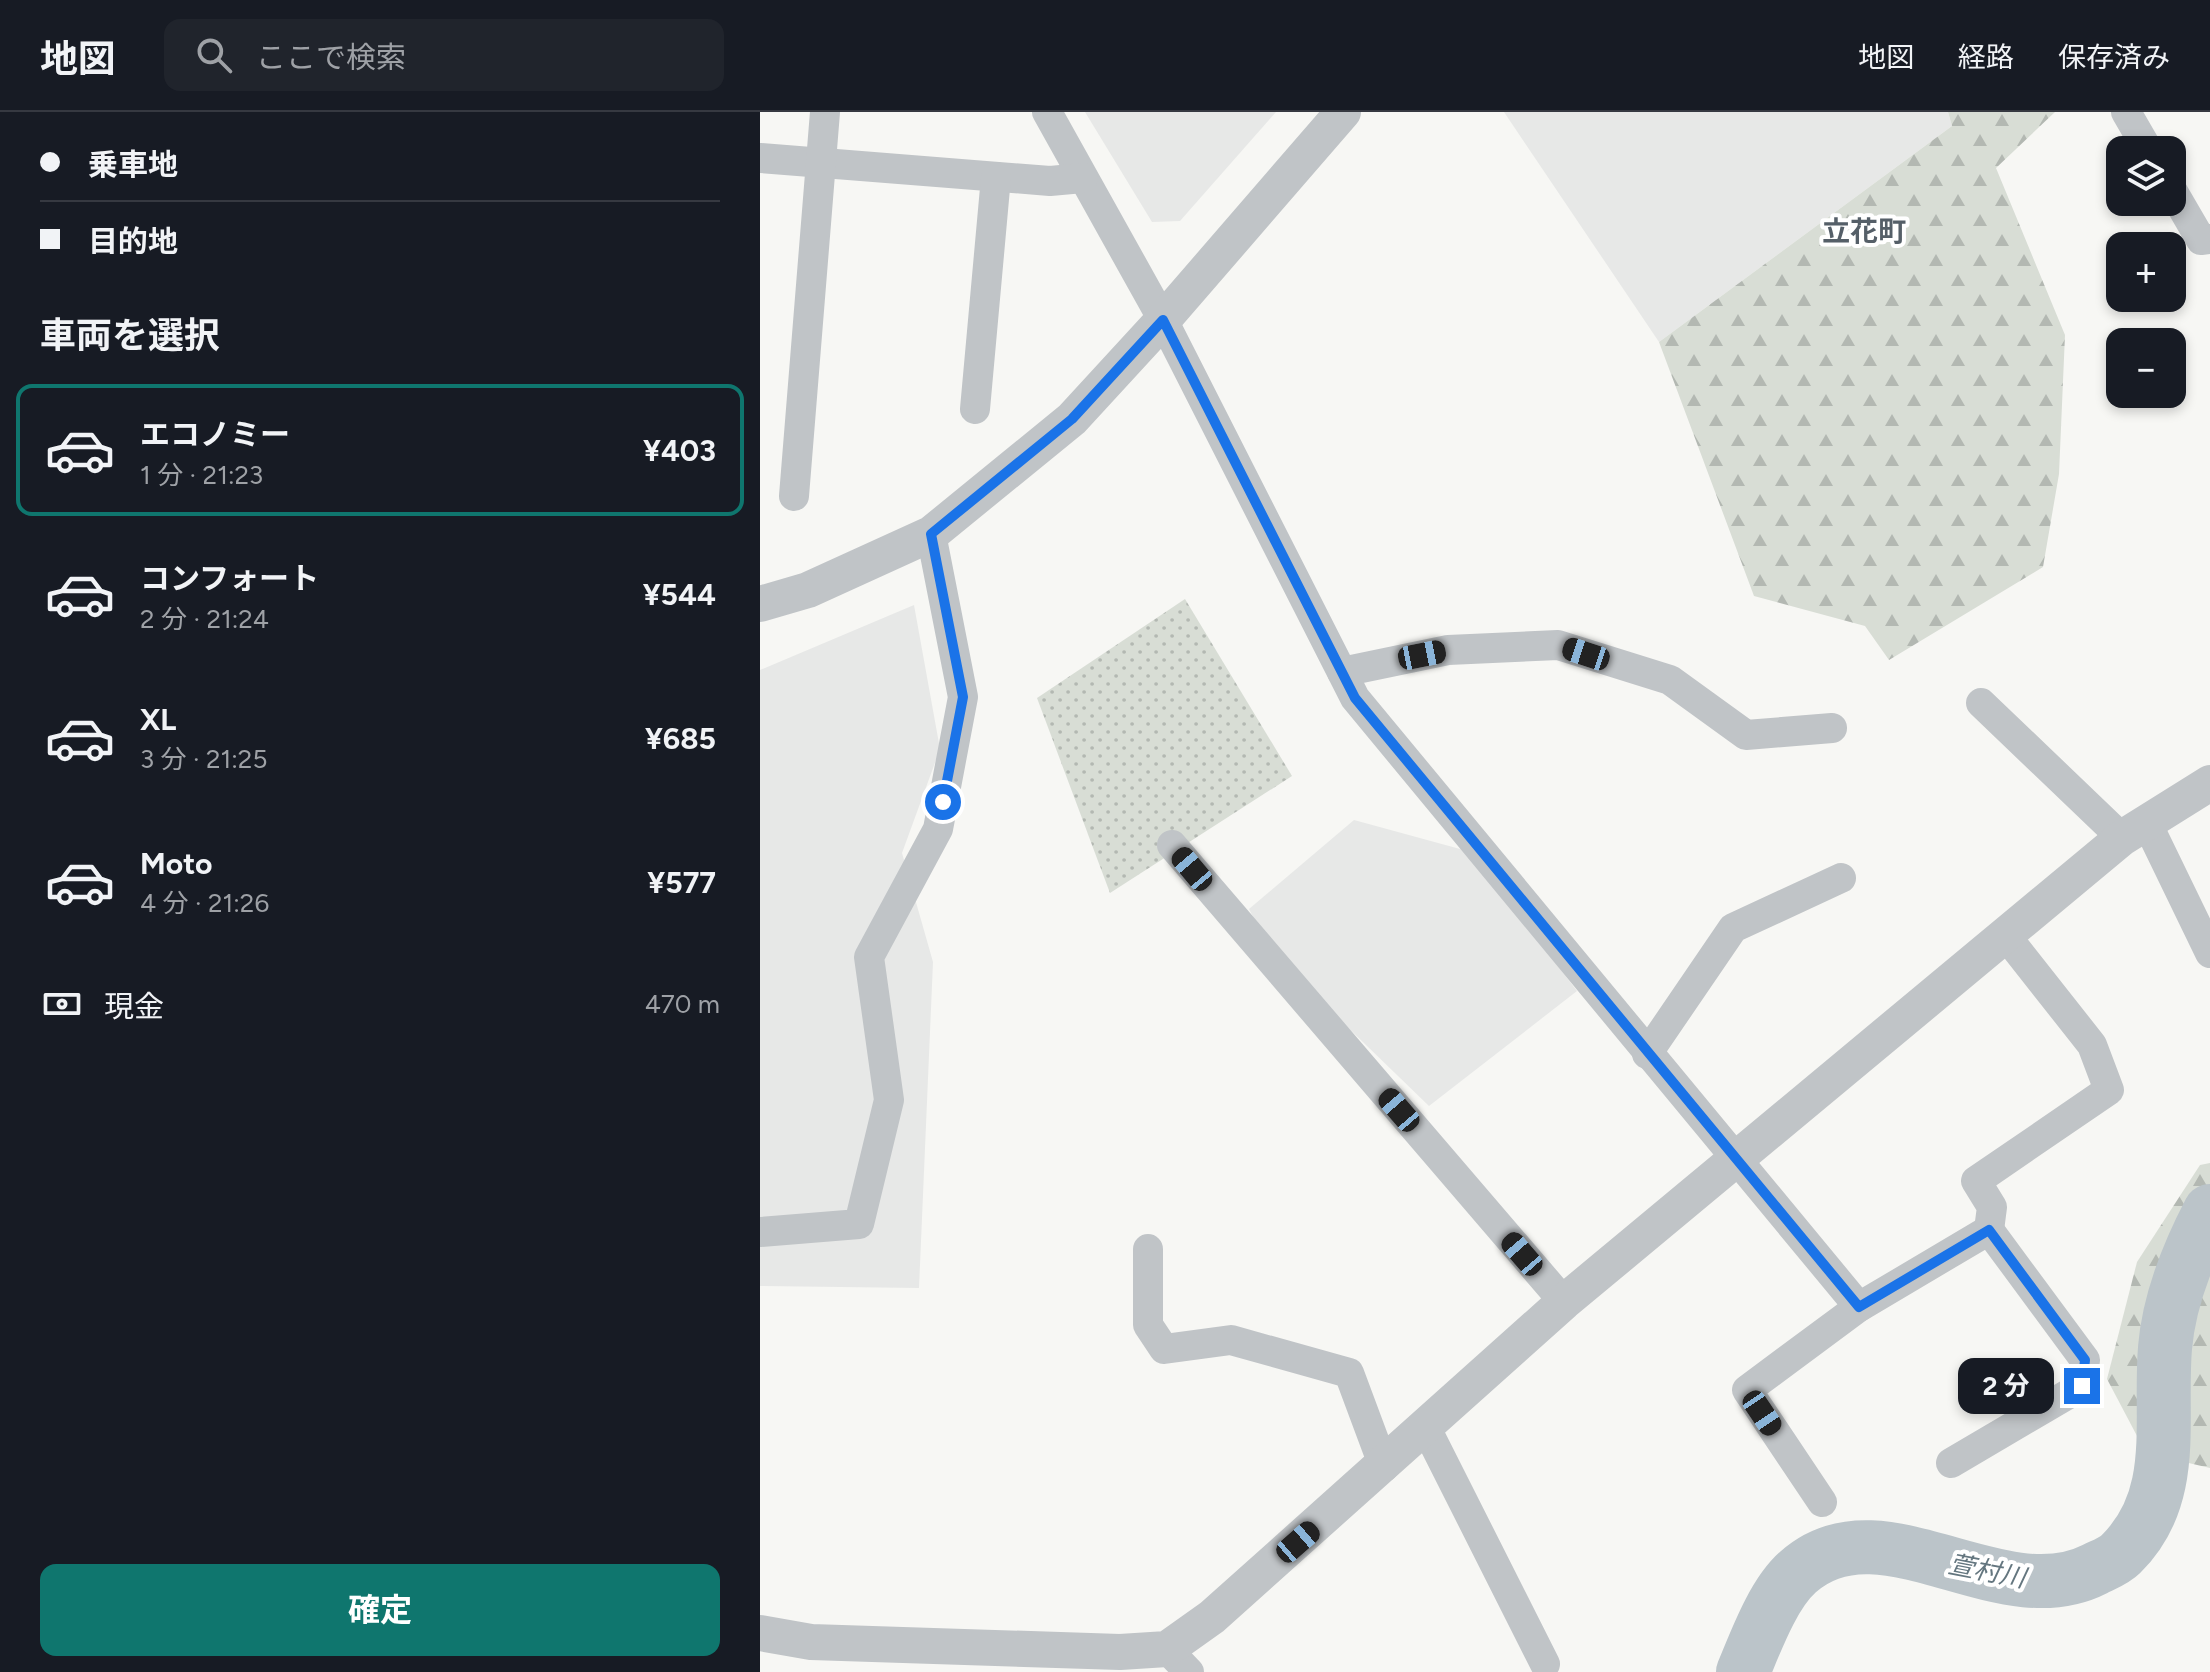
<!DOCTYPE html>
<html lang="ja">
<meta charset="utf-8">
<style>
:root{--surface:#171b24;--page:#20242c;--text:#f1f3f6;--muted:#9ea1a6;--line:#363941;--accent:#0f766e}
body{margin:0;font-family:Figtree,"Noto Sans JP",sans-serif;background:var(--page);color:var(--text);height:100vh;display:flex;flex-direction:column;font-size:30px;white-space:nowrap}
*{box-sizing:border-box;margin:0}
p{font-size:26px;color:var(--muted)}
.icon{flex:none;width:44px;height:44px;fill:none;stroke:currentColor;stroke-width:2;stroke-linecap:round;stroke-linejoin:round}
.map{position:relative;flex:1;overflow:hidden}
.sheet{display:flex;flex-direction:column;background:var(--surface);width:760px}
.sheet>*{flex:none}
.hud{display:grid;align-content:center;height:176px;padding:0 40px;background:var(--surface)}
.buttons{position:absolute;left:1346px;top:24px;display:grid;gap:16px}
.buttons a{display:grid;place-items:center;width:80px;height:80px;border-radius:16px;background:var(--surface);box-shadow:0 4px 12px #0003;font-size:40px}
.end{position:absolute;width:36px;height:36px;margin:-18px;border:10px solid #1a73e8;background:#fff;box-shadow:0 0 0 4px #fff}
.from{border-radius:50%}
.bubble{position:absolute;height:56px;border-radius:16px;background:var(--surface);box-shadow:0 4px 12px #0003;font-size:26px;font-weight:700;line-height:56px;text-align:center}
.car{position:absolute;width:24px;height:48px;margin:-24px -12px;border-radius:10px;box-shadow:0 0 6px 2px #0007;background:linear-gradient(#222 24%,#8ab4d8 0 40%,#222 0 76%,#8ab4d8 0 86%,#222 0)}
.hud b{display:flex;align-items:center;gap:28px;height:76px;font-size:30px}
.hud b+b{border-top:2px solid var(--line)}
.hud i{width:20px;height:20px;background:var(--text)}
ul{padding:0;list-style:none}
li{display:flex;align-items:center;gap:24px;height:132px;margin:0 16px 12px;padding:0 24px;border:4px solid transparent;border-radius:16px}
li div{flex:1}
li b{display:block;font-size:30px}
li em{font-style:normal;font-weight:700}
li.active{border-color:var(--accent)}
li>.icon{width:72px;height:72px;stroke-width:1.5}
h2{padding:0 40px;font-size:36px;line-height:96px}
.pay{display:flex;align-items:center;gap:20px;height:88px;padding:0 40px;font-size:30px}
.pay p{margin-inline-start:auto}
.primary-button{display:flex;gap:16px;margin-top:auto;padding:16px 40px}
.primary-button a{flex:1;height:92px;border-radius:16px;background:var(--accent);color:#fff;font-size:32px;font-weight:700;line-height:92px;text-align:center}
header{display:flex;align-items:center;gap:48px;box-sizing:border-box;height:112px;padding:0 40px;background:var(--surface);border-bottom:2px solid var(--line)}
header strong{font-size:38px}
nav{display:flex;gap:44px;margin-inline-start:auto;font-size:28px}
.search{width:560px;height:72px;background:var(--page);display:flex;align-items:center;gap:20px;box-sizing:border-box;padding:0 28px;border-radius:16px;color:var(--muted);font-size:30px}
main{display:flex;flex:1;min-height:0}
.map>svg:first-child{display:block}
.built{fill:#e7e8e7}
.forest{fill:url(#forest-firs)}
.park{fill:url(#park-dots)}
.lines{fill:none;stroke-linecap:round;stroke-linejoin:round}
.river{stroke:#bbc4c9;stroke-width:54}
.minor{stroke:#c0c4c7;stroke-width:30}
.tertiary{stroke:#c0c4c7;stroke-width:36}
.route{stroke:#1a73e8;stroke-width:10}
.labels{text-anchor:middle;stroke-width:8;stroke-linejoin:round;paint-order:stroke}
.water-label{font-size:26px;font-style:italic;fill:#64767f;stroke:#fff}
.quarter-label{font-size:28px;font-weight:bold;fill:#555f68;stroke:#fff}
</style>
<header>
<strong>地図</strong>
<div class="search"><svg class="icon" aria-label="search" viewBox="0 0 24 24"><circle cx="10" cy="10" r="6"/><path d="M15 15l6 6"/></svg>ここで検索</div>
<nav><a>地図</a><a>経路</a><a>保存済み</a></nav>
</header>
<main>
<section class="sheet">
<div class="hud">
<b><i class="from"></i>乗車地</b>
<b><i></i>目的地</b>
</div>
<h2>車両を選択</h2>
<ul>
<li class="active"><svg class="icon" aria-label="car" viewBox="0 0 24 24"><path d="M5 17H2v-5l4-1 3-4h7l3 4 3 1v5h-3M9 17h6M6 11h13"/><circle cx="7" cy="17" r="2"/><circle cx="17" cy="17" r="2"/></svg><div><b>エコノミー</b><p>1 分 · 21:23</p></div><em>¥403</em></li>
<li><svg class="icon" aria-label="car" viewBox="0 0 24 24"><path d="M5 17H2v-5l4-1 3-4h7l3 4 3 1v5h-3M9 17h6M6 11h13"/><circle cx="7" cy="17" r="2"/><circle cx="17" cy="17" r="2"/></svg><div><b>コンフォート</b><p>2 分 · 21:24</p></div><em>¥544</em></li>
<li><svg class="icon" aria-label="car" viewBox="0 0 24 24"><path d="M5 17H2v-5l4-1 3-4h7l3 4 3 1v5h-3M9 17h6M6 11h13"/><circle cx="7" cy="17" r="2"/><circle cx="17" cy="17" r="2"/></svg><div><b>XL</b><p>3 分 · 21:25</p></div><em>¥685</em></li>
<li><svg class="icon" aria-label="car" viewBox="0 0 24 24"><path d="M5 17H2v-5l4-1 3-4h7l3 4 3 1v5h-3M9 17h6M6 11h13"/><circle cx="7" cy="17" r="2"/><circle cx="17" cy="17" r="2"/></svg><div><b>Moto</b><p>4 分 · 21:26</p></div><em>¥577</em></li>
</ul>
<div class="pay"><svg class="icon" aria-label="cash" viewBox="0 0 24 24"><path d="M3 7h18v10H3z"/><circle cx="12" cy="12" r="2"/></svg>現金<p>470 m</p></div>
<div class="primary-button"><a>確定</a></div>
</section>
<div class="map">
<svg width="1450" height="1560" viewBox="0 0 1450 1560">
<defs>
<pattern id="forest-firs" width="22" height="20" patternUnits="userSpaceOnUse" patternTransform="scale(2)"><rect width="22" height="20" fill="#d8ddd5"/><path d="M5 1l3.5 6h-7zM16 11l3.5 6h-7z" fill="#b3b8b2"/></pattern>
<pattern id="park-dots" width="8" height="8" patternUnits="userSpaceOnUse" patternTransform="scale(2)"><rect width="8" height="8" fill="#d8ddd5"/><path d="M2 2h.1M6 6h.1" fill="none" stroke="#b3b8b2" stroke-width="1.8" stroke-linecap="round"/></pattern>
</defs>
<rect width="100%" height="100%" fill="#f7f7f4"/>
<g class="built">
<path d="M 325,0 L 516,0 L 420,109 L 392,110 Z"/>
<path d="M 744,0 L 1188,0 L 1192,14 L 899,230 Z"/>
<path d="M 154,493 L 180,637 L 142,741 L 173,850 L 159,1176 L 0,1174 L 0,558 Z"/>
<path d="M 594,708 L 711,740 L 817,879 L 669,994 L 512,842 L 489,797 Z"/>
</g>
<g class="forest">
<path d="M 1188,0 L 1295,0 L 1236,56 L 1305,223 L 1299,362 L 1283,455 L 1129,548 L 1105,514 L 994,484 L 899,230 L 1192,14 Z"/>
<path d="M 1450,1051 L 1450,1356 L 1386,1341 L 1347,1267 L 1377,1150 L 1440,1053 Z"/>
</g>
<path class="park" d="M 425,487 L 532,664 L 350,781 L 277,586 Z"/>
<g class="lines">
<path class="river" d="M 983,1560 C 996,1529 1013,1482 1038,1460 C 1121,1386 1240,1506 1335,1457 C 1343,1453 1354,1449 1361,1442 C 1419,1385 1399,1309 1405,1236 C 1409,1187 1428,1141 1450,1099"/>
<g class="minor">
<path d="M 287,0 L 403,208 L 595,586 L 1099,1195"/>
<path d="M 1366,0 L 1388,38"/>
<path d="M 0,46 L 290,69 L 323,66"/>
<path d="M 1412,78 L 1441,128 L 1450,127"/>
<path d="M 215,297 L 236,65"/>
<path d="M 34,384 L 65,0"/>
<path d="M 582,560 L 688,538 L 798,533 L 910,568 L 986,623 L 1072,616"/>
<path d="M 1221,591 L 1362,726"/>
<path d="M 1387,711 L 1450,841"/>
<path d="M 412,733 L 804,1190"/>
<path d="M 887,942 L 973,816 L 1081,766"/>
<path d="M 1229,1118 L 1232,1095 L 1216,1069 L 1349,978 L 1332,933 L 1246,824"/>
<path d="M 0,1120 L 99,1112 L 129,988 L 109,845 L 178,717 L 203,585 L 171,422"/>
<path d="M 388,1137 L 388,1213 L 404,1237 L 471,1228 L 589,1261 L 624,1355"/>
<path d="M 666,1316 L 785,1552"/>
<path d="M 1062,1390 L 987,1278 L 1099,1195 L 1229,1118 L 1325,1248 L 1322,1274 L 1191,1351"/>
<path d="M 407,1537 L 429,1560"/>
</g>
<g class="tertiary">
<path d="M 0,492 L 48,478 L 171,422 L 312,307 L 403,208 L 583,0"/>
<path d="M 0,1521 L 51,1530 L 360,1540 L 407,1537 L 452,1505 L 804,1190 L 1362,726 L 1450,671"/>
</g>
</g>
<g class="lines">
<path class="route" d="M 183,690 L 203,585 L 171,422 L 312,307 L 403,208 L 595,586 L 1099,1195 L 1229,1118 L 1325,1248 L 1322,1274"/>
</g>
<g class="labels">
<g class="water-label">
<text transform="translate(1227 1459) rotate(11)" y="9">萱村川</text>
</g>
<g class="quarter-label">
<text x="1104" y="129">立花町</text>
</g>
</g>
</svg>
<div class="buttons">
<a><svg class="icon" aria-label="layers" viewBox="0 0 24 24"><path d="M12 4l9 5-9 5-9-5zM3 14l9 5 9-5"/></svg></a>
<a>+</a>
<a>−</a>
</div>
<i class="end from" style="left:183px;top:690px"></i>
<i class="end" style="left:1322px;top:1274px"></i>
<div class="bubble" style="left:1198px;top:1246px;width:96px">2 分</div>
<i class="car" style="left:826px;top:542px;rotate:288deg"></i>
<i class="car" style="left:662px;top:543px;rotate:79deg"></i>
<i class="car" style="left:432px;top:757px;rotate:320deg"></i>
<i class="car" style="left:639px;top:998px;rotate:319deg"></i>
<i class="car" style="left:762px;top:1142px;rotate:319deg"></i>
<i class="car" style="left:1002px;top:1301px;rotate:146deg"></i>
<i class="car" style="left:538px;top:1430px;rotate:49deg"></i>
</div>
</main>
